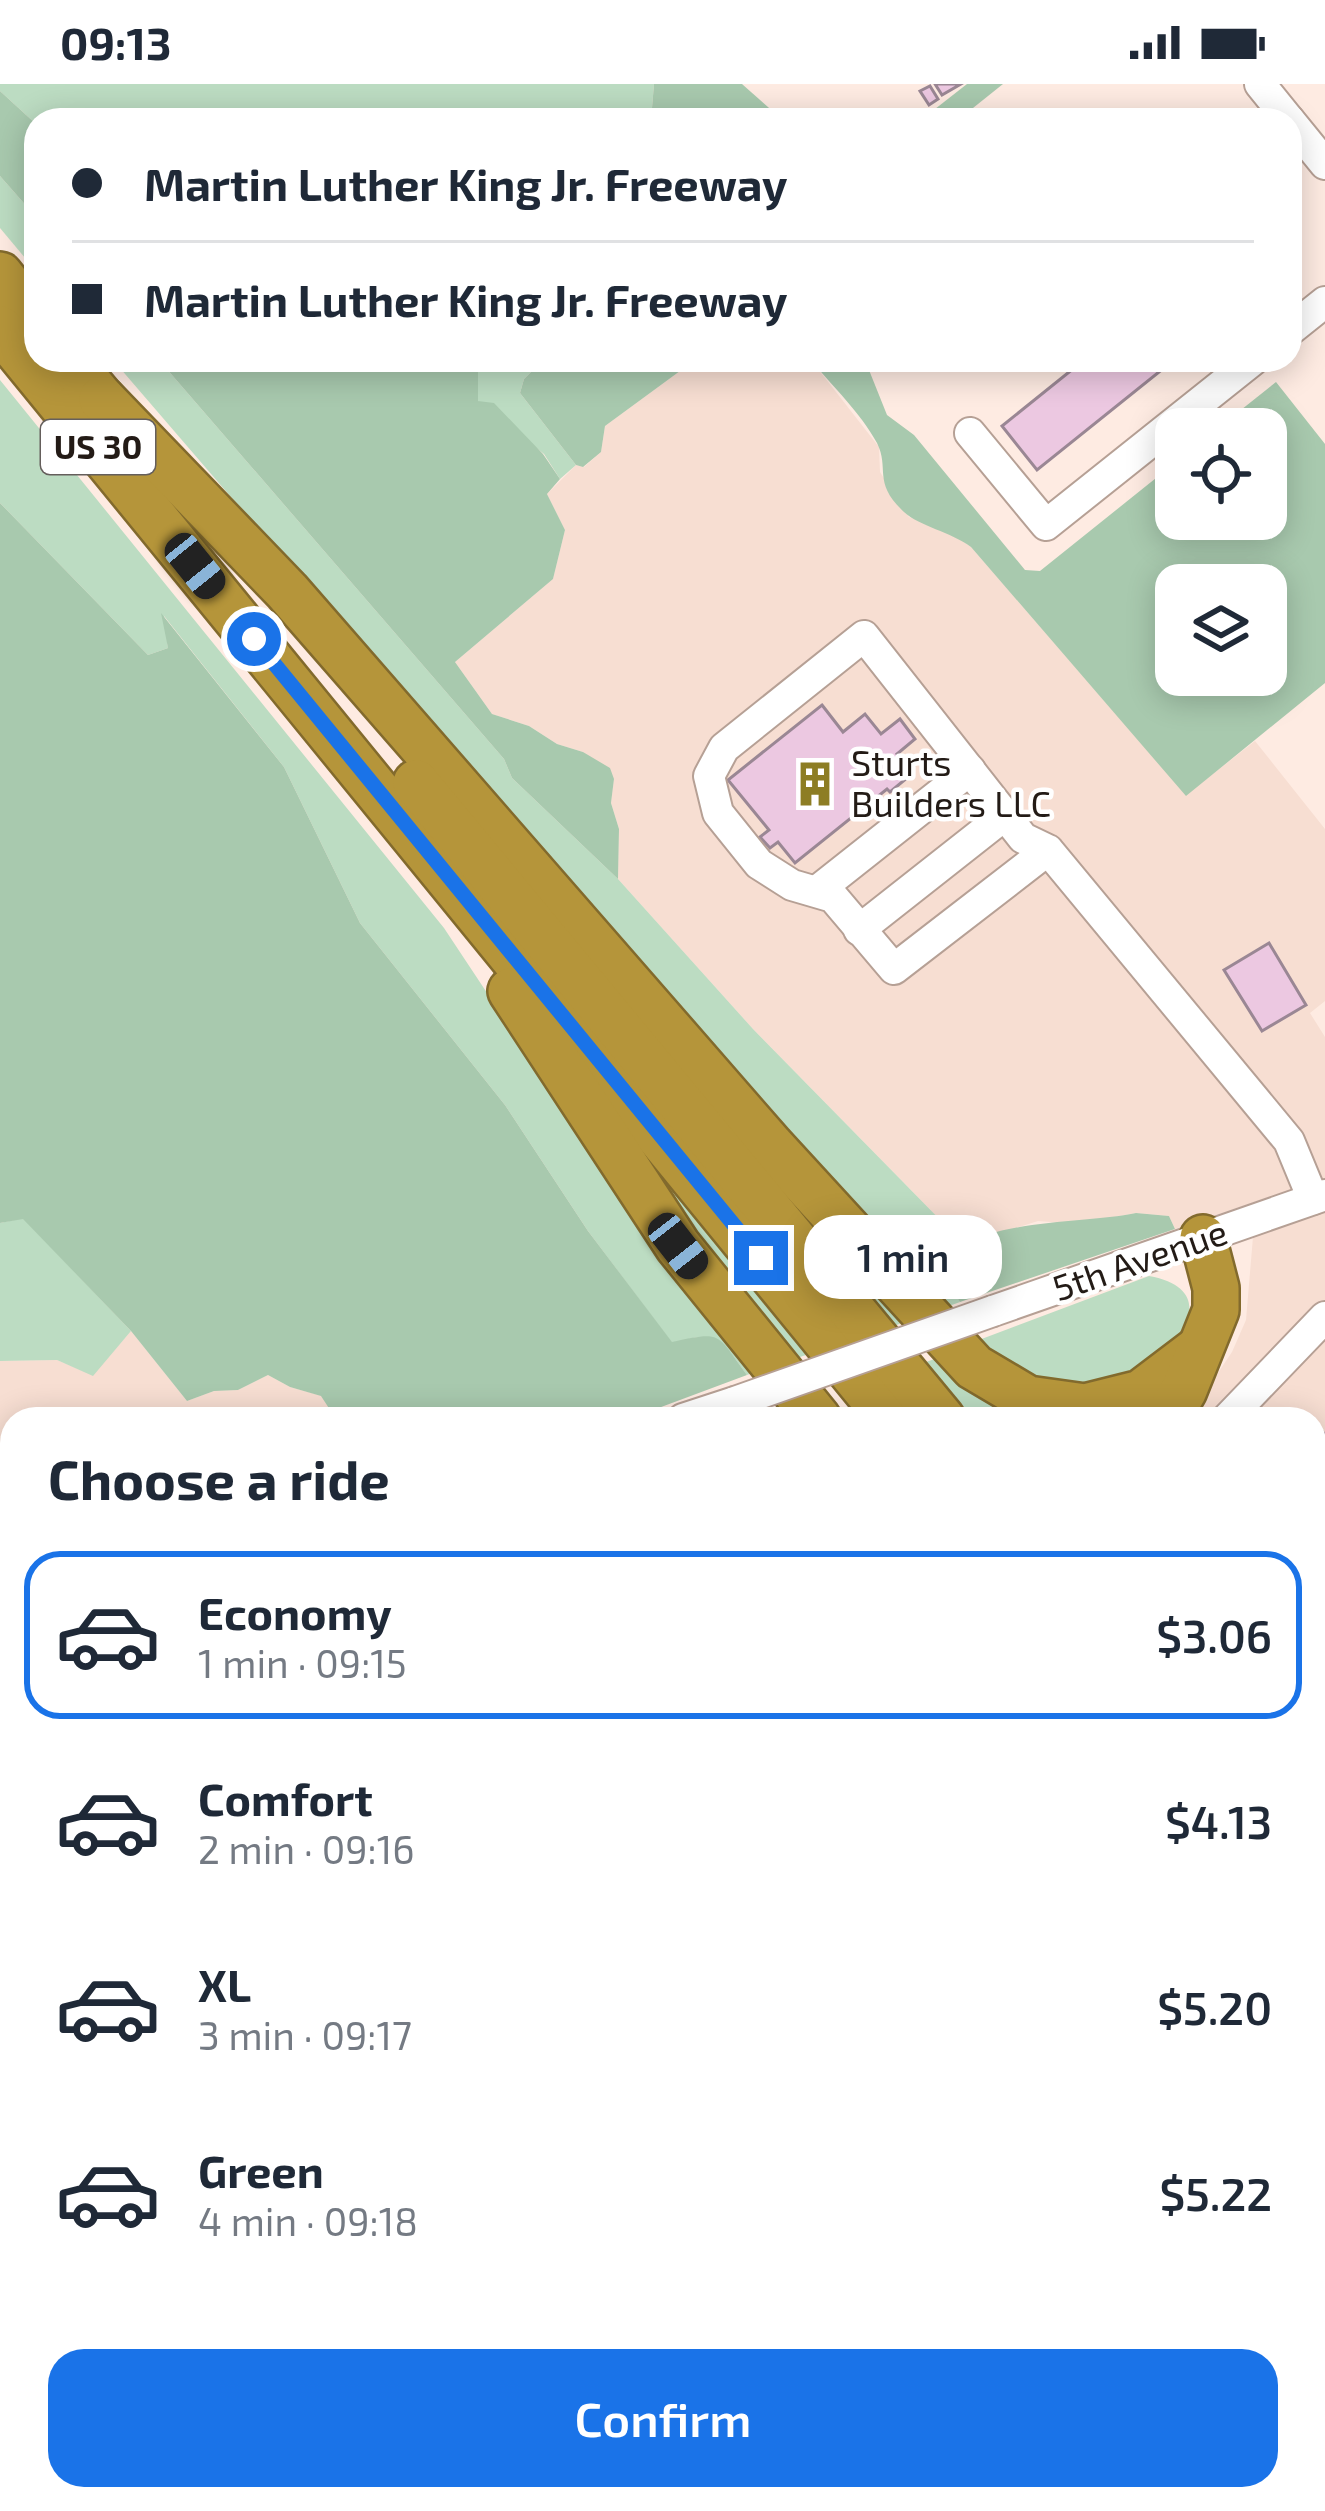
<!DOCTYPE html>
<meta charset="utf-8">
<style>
:root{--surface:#fff;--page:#f6f6f7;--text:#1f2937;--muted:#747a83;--line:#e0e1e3;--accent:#1a73e8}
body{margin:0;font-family:"Exo 2",sans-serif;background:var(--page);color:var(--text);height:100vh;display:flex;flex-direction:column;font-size:45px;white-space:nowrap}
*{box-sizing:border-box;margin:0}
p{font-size:39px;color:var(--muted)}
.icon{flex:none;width:66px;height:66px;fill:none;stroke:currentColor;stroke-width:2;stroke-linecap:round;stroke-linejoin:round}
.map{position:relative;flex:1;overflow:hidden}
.side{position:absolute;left:0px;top:1323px;width:1326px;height:1104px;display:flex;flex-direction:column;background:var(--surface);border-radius:36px 36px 0 0;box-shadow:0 6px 30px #0003}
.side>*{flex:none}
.hud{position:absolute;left:24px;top:24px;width:1278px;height:264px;border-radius:36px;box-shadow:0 6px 30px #0003;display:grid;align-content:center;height:264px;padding:0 48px;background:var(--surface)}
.fabs{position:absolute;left:1155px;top:324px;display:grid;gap:24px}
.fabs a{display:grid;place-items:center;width:132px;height:132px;border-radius:24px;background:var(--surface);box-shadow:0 6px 30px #0003;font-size:60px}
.end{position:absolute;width:54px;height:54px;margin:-27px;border:15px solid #1a73e8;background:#fff;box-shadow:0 0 0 6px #fff}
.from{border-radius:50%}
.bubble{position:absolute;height:84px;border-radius:36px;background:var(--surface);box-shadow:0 6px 30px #0003;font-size:39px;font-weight:600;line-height:84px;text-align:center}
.car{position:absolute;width:36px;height:72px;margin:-36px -18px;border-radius:15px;box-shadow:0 0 9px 3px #0007;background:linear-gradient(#222 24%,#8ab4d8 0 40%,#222 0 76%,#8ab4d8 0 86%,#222 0)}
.hud b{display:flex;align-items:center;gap:42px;height:114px;font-size:45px}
.hud b+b{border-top:3px solid var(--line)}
.hud i{width:30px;height:30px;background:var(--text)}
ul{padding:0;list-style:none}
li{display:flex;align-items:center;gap:36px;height:168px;margin:0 24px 18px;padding:0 24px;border:6px solid transparent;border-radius:36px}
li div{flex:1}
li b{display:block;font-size:45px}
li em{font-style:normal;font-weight:600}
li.selected{border-color:var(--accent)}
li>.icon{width:108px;height:108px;stroke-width:1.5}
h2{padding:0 48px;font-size:54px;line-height:144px}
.button{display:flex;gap:24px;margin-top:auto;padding:24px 48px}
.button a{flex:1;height:138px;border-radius:36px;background:var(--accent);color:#fff;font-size:48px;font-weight:600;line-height:138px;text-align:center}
.status{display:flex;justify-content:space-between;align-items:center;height:84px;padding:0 60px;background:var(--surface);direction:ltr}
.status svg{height:33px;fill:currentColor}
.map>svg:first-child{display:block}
.built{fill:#f7ded2}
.green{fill:#bcdcc2}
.forest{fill:#a8c9ae;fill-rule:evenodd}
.building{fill:#ecc8e1;stroke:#9a8794;stroke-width:3}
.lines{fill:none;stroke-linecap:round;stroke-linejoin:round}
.minor-casing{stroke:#b6a095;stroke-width:34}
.highway-casing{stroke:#826a2d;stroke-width:50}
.minor{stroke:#fff;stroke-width:30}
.highway{stroke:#b5953a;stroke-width:45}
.minor-bridge-casing{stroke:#b6a095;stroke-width:34;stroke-linecap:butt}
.minor-bridge{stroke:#fff;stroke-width:30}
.route{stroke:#1a73e8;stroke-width:15}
.labels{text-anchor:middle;stroke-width:9;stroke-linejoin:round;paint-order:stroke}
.shield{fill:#fff;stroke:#655f5c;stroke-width:3}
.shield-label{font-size:33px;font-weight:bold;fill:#231b16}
.poi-label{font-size:36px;fill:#231b16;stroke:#fff;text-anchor:start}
.street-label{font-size:36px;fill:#231b16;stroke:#fff}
</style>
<div class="status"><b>09:13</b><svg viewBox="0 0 49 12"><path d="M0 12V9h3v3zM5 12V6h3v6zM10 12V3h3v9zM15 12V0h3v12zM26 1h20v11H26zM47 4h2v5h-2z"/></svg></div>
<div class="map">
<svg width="1325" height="2427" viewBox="0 0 1325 2427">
<rect width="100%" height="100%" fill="#feebe2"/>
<g class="built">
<path d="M 695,276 L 811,276 L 879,363 L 880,388 L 909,433 L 951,449 L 971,463 L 1186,711 L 1255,657 L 1325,745 L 1325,917 L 1310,929 L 1325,953 L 1325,1094 L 1175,1145 L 1169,1132 L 1136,1129 L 1075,1140 L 1038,1137 L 973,1158 L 957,1153 L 753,945 L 618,795 L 619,745 L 611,719 L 614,695 L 583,668 L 557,660 L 529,642 L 492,630 L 455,578 L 553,495 L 565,446 L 547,410 L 576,381 L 584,383 L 601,368 L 605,342 Z"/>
<path d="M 1325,1127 L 1325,1639 L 1314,1626 L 1314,1335 L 1187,1335 L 1232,1268 L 1246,1236 L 1253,1153 Z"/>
<path d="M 131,1247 L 187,1317 L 214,1307 L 238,1306 L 268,1291 L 290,1303 L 322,1312 L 336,1335 L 12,1335 L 12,1504 L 0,1507 L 0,1277 L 57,1276 L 93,1291 Z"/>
<path d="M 1314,2204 L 1325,2219 L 1325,2350 L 1314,2358 Z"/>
</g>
<g class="green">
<path d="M 0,0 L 654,0 L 651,36 L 36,36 L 36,40 L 0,7 Z"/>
<path d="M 0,92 L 36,133 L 36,187 L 0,144 Z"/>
<path d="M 113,276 L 159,276 L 504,675 L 512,694 L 618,795 L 753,945 L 957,1153 L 973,1158 L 956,1170 L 946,1196 L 960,1218 L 941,1225 L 675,929 Z"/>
<path d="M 474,276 L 543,276 L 524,295 L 520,309 L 576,381 L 560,395 L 544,370 L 478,317 L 478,286 Z"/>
<path d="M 0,296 L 444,844 L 621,1111 L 757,1287 L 747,1291 C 719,1253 720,1246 672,1259 L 588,1147 L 505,1021 L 360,839 L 284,683 L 164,532 L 168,564 L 148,571 L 0,419 Z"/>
<path d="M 679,984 L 912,1235 L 894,1242 Z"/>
<path d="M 601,1017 L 806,1271 L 788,1277 Z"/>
<path d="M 23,1134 L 131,1247 L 93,1292 L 57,1276 L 0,1277 L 0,1139 Z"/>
<path d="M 1149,1192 C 1231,1207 1170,1277 1127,1298 C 1115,1304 1048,1303 1034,1300 C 1013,1295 989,1271 971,1259 Z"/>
<path d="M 943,1272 L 1057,1335 L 974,1335 L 926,1278 Z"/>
<path d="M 0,2212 L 12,2213 L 12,2415 L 1051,2415 L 1062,2427 L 0,2427 Z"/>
</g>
<g class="forest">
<path d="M 654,0 L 742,0 L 777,31 L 776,36 L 651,36 Z"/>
<path d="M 967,0 L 1003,0 L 958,36 L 921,36 Z"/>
<path d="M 0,7 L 36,40 L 36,133 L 0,92 Z"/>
<path d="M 159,276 L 474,276 L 478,286 L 478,317 L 494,319 L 543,370 L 560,395 L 547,410 L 565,446 L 553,495 L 455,578 L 492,630 L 529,642 L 557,660 L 583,668 L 610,684 L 614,695 L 611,719 L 619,745 L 618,795 L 512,694 L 504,675 Z"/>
<path d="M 543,276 L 574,276 L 576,285 L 586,287 L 599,276 L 695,276 L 605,342 L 601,368 L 583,383 L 576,381 L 520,309 L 524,295 Z"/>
<path d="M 811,276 L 865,276 L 887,331 L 914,351 L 1025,486 L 1040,487 L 1176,378 L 1176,435 L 1266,435 L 1266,345 L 1217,345 L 1276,298 L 1325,360 L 1325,599 L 1186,712 L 971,463 C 951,448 919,442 904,428 C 872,398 890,385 877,359 C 861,329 832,302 811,276 ZM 1176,501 L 1266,501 L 1266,591 L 1176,591 Z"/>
<path d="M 0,419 L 148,571 L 168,564 L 161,529 L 284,683 L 360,839 L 505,1021 L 588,1147 L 672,1258 C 723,1247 716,1249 747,1291 L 629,1335 L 336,1335 L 321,1312 L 290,1303 L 268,1291 L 238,1306 L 214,1307 L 187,1317 L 131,1247 L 23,1135 L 0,1139 Z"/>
<path d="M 1136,1129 L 1169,1132 L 1175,1145 L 960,1218 L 946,1197 C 949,1189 951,1177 956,1170 C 982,1135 1093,1139 1136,1129 Z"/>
<path d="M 0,1537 L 12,1563 L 12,1772 L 0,1711 Z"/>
<path d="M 1314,1986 L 1325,1998 L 1325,2219 L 1314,2204 Z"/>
<path d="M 1325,2350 L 1325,2427 L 1118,2427 L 1108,2415 L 1314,2415 L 1314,2358 Z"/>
</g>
<g class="building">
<path d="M 935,0 L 961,0 L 942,11 Z"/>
<path d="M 930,2 L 938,15 L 929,21 L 920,7 Z"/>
<path d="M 1084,276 L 1174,276 L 1037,386 L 1002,342 Z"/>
<path d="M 822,621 L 843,648 L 865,630 L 881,650 L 900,635 L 915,655 L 897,670 L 913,689 L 890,708 L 887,705 L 795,779 L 778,758 L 770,764 L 760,753 L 769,746 L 728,696 Z"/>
<path d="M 1269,859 L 1306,921 L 1262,947 L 1224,886 Z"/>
<path d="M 1314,1337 L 1325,1351 L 1325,1470 L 1314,1457 Z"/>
<path d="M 1,2068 L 12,2096 L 0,2102 L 0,2069 Z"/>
</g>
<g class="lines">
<g class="minor-casing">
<g id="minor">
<path d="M 1260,0 L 1289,36"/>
<path d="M 1290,37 L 1325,80"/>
<path d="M 1290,246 L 1325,218"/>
<path d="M 970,349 L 1046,441 L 1253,276"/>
<path d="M 1048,766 L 894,885 L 833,813 L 792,801 L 759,780 L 718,729 L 709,692 L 724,664 L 864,552 L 1023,754 L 1048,766 L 1289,1057 L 1313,1115"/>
<path d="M 817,807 L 970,686"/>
<path d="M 859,846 L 1005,731"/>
<path d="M 993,1227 L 1325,1111"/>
<path d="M 683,1335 L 735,1318"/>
<path d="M 1227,1335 L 1325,1233"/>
<path d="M 0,1522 L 12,1519"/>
<path d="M 1314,1569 L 1325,1583"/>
</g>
</g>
<g class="highway-casing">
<g id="highway">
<path d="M 0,191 L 36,236"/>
<path d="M 0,245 L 890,1335"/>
<path d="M 69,276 L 120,337"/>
<path d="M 102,315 L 287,507 L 771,1062 L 974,1283 L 1028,1315 L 1085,1323 L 1141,1309 L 1199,1265"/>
<path d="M 416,699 L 942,1335"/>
<path d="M 511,907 L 678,1162 L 818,1335"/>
<path d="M 1167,1335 L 1184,1306 L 1216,1226 L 1216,1204 L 1203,1154"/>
<path d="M 1314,1686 L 1325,1702"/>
<path d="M 1314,1774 L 1325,1788"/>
<path d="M 1314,1870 L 1325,1884"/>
<path d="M 1314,1915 L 1325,1928"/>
</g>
</g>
<use href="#minor" class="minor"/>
<use href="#highway" class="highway"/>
<g class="minor-bridge-casing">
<path id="minor-bridge" d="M 735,1318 L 993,1227"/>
</g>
<use href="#minor-bridge" class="minor-bridge"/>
</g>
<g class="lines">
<path class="route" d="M 254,555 L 761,1174"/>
</g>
<defs>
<g id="building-bare" transform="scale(3.6)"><path d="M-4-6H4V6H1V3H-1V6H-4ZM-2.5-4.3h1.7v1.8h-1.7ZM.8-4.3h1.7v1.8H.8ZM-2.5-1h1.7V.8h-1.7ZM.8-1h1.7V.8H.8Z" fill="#8d7d24" stroke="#fff" stroke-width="2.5" paint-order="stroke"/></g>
</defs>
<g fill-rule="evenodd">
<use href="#building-bare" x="815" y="700"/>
</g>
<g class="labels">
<rect class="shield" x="41" y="336" width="114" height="54" rx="9"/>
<g class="shield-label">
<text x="98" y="375">US 30</text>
</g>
<g class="poi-label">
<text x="851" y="692">Sturts<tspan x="851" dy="41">Builders LLC</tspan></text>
</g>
<g class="street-label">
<text transform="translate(1140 1176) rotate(-19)" y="13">5th Avenue</text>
</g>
</g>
</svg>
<div class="fabs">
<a><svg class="icon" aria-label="locate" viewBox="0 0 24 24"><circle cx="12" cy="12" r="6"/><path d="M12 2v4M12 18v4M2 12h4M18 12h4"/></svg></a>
<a><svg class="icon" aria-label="layers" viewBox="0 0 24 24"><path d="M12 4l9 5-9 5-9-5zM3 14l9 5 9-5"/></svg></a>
</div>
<i class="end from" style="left:254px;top:555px"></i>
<i class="end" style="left:761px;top:1174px"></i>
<div class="bubble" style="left:804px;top:1131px;width:198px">1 min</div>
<i class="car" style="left:195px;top:482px;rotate:141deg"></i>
<i class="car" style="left:678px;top:1162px;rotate:142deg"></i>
<div class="hud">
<b><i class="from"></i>Martin Luther King Jr. Freeway</b>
<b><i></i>Martin Luther King Jr. Freeway</b>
</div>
<section class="side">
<h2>Choose a ride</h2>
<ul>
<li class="selected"><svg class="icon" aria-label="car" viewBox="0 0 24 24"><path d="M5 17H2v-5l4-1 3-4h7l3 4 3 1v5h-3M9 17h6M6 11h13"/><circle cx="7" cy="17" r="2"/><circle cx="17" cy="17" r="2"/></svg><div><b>Economy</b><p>1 min · 09:15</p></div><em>$3.06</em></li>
<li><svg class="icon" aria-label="car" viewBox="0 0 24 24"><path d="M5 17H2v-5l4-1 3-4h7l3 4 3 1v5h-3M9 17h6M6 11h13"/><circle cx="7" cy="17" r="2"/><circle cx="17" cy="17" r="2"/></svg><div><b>Comfort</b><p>2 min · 09:16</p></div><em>$4.13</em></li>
<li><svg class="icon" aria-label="car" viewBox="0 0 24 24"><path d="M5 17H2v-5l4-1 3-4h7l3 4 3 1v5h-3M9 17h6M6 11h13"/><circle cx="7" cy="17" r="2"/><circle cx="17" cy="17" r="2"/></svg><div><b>XL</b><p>3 min · 09:17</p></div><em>$5.20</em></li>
<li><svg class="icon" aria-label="car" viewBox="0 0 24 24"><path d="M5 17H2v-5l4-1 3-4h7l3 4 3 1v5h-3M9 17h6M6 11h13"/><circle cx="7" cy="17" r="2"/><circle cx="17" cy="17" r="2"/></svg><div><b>Green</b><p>4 min · 09:18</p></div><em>$5.22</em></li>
</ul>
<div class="button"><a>Confirm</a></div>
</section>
</div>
